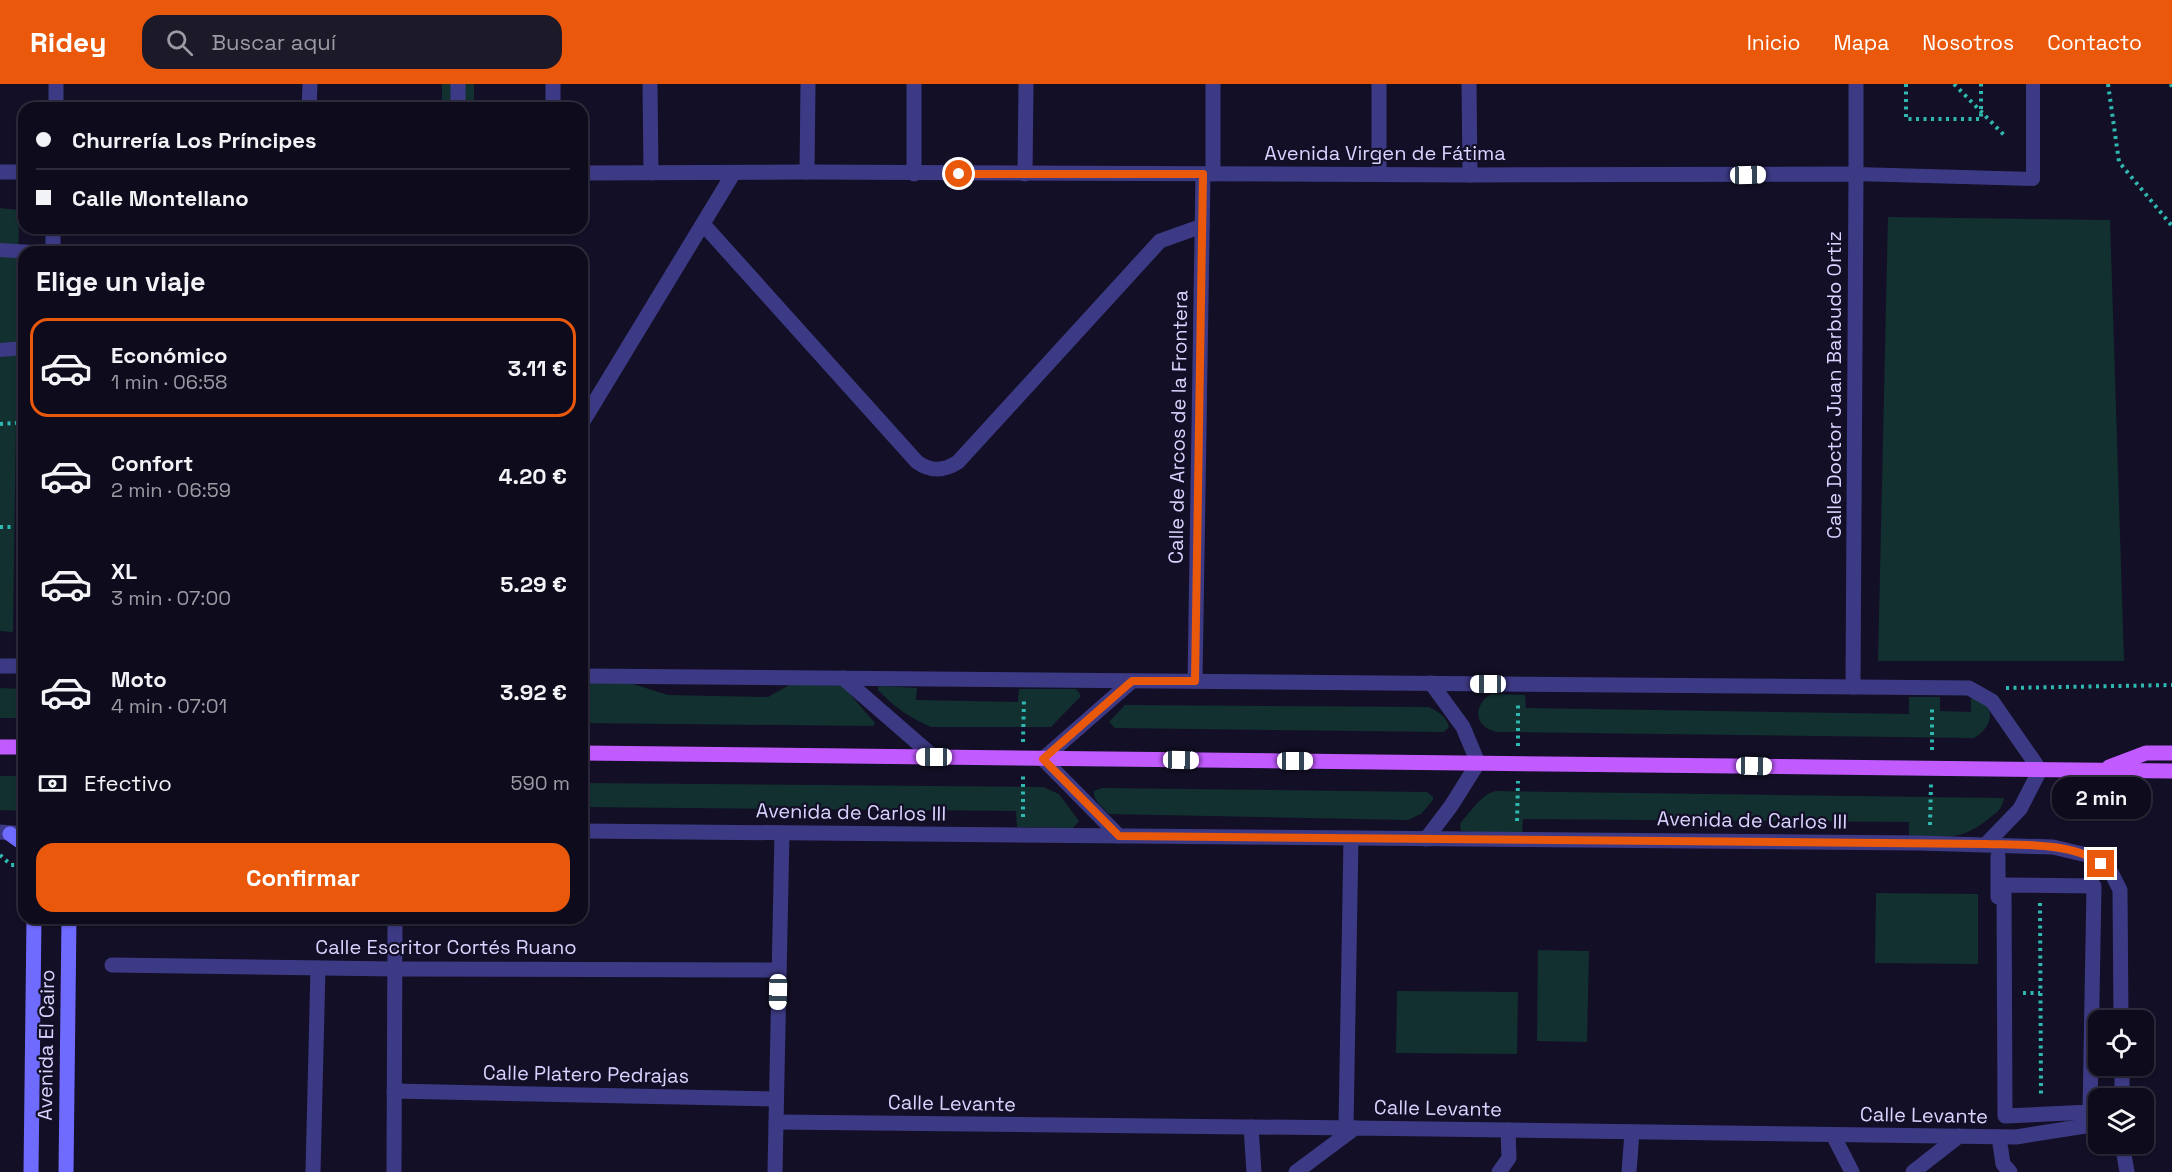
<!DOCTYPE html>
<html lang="es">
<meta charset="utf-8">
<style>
:root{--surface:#0e0b1c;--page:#1c1929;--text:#f1f3f6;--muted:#9b9ba3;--line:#2e2b3b;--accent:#ea580c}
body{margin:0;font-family:"Space Grotesk",sans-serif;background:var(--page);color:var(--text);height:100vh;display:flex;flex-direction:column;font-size:22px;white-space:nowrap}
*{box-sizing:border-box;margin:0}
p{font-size:20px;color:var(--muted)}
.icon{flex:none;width:33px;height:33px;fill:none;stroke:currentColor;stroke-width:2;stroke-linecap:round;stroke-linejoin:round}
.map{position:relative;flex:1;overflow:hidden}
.details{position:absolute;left:18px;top:162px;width:570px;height:678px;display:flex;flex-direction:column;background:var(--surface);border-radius:18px;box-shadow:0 2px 4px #0004,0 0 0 2px var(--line)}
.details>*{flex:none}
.top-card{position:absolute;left:18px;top:18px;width:570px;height:132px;border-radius:18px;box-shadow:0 2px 4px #0004,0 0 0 2px var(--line);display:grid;align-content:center;height:132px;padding:0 18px;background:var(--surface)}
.tools{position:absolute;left:2088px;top:926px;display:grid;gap:12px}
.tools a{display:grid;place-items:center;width:66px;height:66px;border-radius:12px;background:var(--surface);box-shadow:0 2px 4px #0004,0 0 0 2px var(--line);font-size:30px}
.end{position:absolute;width:27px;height:27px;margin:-14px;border:8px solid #ea580c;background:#fff;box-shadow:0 0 0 3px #fff}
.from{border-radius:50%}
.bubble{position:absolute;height:42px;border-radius:18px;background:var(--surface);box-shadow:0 2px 4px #0004,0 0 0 2px var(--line);font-size:20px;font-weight:600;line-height:42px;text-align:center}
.car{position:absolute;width:18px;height:36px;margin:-18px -9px;border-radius:8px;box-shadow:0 0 4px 2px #0007;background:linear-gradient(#fff 24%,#345 0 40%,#fff 0 76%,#345 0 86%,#fff 0)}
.top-card b{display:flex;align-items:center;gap:21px;height:57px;font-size:22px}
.top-card b+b{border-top:2px solid var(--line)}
.top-card i{width:15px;height:15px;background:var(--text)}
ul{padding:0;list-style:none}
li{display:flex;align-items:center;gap:18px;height:99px;margin:0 12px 9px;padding:0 6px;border:3px solid transparent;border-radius:18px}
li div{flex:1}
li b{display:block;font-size:22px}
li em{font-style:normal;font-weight:600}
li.active{border-color:var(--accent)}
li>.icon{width:54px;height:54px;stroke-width:1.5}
h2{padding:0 18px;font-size:27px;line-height:72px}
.pay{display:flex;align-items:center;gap:15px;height:66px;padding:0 18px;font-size:22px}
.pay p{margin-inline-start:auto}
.action{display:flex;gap:12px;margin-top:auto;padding:12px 18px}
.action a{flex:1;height:69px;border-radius:18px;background:var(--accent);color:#fff;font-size:24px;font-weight:600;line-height:69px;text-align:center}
header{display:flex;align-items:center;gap:36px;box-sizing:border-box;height:84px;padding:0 30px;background:var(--accent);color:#fff}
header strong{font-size:28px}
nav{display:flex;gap:33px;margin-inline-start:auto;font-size:21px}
.search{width:420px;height:54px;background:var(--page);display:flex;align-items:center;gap:15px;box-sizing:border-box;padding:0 21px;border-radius:18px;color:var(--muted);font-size:22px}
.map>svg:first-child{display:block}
.green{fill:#12302f}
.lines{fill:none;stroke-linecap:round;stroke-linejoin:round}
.path{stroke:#2fb8b0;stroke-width:4;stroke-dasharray:3 4.5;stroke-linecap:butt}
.service{stroke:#3d3a85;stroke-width:14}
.pedestrian{stroke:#3d3a85;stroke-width:15}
.minor{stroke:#3d3a85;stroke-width:15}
.tertiary{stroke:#3d3a85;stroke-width:15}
.secondary{stroke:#6f6bff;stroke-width:15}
.primary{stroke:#c25bff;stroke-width:15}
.route{stroke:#ea580c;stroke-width:8}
.labels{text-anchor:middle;stroke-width:4.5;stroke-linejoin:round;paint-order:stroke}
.street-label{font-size:20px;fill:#d9d4ff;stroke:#130f26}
</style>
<header>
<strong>Ridey</strong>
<div class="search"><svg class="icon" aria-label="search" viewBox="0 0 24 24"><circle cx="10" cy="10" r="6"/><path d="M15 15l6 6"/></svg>Buscar aquí</div>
<nav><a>Inicio</a><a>Mapa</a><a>Nosotros</a><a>Contacto</a></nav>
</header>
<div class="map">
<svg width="2172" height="1088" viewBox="0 0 2172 1088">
<rect width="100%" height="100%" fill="#130f26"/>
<g class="green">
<rect x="442" y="0" width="32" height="24"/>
<path d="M 0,124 L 19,126 L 13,548 L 0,547 Z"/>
<path d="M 1888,133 L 2110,136 L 2124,577 L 1878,577 Z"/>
<path d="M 582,598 L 633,600 L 668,611 L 768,613 L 791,600 L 843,602 L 875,639 L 873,642 L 582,639 Z"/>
<path d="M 882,602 L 917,604 L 916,616 L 1018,618 L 1019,605 L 1076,605 L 1080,610 L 1080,613 L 1051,643 L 931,643 C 910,634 894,623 878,606 L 878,603 Z"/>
<path d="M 0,604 L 24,605 L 24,634 L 0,634 Z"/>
<path d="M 1491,610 L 1525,611 L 1526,624 L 1909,630 L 1909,613 L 1940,613 L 1940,627 L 1971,628 L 1971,614 C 1997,618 1995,642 1974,654 L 1499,648 C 1475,645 1471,623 1491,610 Z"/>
<path d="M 1125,621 L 1428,623 C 1437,626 1447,633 1449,643 L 1444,648 L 1115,644 L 1109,638 Z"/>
<path d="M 0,692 L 24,692 L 24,727 L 0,726 Z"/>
<path d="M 582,699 L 1043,703 L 1059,710 L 1079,737 L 1073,744 L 1017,743 L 1016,727 L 582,723 Z"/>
<path d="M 1102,704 L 1427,708 L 1433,713 L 1433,716 L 1421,730 L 1408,736 L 1109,730 C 1103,723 1093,717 1094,707 Z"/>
<path d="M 1496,707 L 2004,714 C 2002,726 1996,729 1987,736 C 1959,758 1942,753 1909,752 L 1909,738 L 1523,735 L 1522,751 L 1461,747 L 1460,742 L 1461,738 C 1471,728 1481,710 1496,707 Z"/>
<path d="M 1876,809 L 1978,810 L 1978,880 L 1875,879 Z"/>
<path d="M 1538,866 L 1589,867 L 1587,958 L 1537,957 Z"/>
<path d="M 1397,907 L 1518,908 L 1517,970 L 1396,969 Z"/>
</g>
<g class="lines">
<g class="path">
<path d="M 1906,0 L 1906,35 L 1981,35 L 1981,0"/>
<path d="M 1954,0 L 2005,52"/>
<path d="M 2108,0 L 2119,78 L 2172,142"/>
<path d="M 2171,0 L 2172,3"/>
<path d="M 0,340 L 16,339"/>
<path d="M 0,443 L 14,443"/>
<path d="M 2006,604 L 2172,601"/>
<path d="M 1023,658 L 1024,614"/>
<path d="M 1518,662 L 1518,619"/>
<path d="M 1932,666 L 1932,622"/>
<path d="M 1023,733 L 1023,692"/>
<path d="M 1517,737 L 1518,697"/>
<path d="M 1930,741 L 1931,700"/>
<path d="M 0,771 L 11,781 L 24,781"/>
<path d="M 2040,819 L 2041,1012"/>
<path d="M 2023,909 L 2040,909"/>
</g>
<g class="service">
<path d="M 1856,90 L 2033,95 L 2033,0"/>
<path d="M 0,166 L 32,168"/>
<path d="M 0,266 L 24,264"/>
</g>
<g class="pedestrian">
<path d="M 1379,0 L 1379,90"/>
<path d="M 1469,0 L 1470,91"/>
<path d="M 458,24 L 458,0"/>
<path d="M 807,88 L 808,0"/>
<path d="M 914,90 L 914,0"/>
<path d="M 1998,772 L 1998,813"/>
<path d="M 2004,801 L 2094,802 L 2090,1028 L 2005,1032 Z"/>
<path d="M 112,881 L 395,885 L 779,886"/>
<path d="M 313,1088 L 318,884"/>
<path d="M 1499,1088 L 1509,1074 L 1508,1046"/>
</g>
<g class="minor">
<path d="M 553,0 L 553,24"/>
<path d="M 650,0 L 651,89"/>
<path d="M 309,24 L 310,0"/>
<path d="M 1025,90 L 1026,0"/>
<path d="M 1856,90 L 1856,0"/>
<path d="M 703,140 L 917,378 C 931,388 944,387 958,378 L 1160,157 L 1202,142"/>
<path d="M 582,339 L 733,90"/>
<path d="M 394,1007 L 776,1015"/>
<path d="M 776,1038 L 1355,1044"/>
<path d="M 1251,1043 L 1254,1088"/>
<path d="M 1346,1043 L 1351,754"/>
<path d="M 1833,1051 L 1852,1088"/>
<path d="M 394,1088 L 395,834"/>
<path d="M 775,1088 L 782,749"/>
<path d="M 1629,1088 L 1632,1048"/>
<path d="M 1913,1088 L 1959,1052"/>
</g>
<g class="tertiary">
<path d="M 56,24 L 56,0"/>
<path d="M 0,88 L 24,88"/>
<path d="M 582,89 L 807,88 L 1470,91 L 1856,90 L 1853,603"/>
<path d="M 1213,90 L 1213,0"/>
<path d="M 53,168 L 53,144"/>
<path d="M 0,582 L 24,582"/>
<path d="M 582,592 L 1969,604 L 1992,617 L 2040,686 L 2020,725 L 1986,760"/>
<path d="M 843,594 L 934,673"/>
<path d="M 1195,597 L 1203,90"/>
<path d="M 582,747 L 1918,759 L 2053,763 L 2091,772 L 2111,788 L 2120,806 L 2121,936"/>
<path d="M 0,748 L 24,750"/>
<path d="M 1119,752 L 1043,675 L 1132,597"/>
<path d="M 1426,755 L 1451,722 L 1478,679 L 1463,643 L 1431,599"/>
<path d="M 2122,981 L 2122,1014"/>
<path d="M 1999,1053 L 2003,1080 L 2010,1088"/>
<path d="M 2122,1059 L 2127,1088"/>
<path d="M 1296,1088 L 1355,1044 L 2016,1053 L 2098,1040"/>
</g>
<g class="secondary">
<path d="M 10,750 L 24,760"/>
<path d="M 31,1088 L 34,834"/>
<path d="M 66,1088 L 69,834"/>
</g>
<g class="primary">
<path d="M 0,663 L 24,663"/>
<path d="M 582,669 L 2172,687"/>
<path d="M 2109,683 L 2146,669 L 2172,669"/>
</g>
</g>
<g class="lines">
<path class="route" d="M 959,90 L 1203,90 L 1195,597 L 1132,597 L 1043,675 L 1119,752 L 1986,760 C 2020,761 2074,758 2101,780"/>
</g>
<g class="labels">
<g class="street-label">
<text x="1385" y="76">Avenida Virgen de Fátima</text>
<text transform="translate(1834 301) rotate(-90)" y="7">Calle Doctor Juan Barbudo Ortiz</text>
<text transform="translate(1178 343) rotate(-89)" y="7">Calle de Arcos de la Frontera</text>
<text transform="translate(851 728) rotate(1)" y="7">Avenida de Carlos III</text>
<text transform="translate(1752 736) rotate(1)" y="7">Avenida de Carlos III</text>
<text x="446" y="870">Calle Escritor Cortés Ruano</text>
<text transform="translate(46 961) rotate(-89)" y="7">Avenida El Cairo</text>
<text transform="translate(586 990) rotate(1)" y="7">Calle Platero Pedrajas</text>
<text transform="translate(952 1019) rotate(1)" y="7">Calle Levante</text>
<text transform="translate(1438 1024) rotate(1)" y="7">Calle Levante</text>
<text transform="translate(1924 1031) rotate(1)" y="7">Calle Levante</text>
</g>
</g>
</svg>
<div class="tools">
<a><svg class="icon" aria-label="locate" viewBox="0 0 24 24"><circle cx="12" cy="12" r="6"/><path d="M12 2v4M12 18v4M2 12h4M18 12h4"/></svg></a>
<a><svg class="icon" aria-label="layers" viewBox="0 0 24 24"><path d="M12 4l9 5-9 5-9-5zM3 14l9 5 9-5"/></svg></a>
</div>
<i class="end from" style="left:959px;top:90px"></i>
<i class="end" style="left:2101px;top:780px"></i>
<div class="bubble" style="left:2052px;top:693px;width:99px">2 min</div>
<i class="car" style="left:1748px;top:91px;rotate:89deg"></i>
<i class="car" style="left:1488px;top:600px;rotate:270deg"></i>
<i class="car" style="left:934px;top:673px;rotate:270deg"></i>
<i class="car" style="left:1181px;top:676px;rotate:91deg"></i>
<i class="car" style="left:1295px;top:677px;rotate:90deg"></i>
<i class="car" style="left:1754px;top:682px;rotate:91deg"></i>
<i class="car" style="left:778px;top:908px;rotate:181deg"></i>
<div class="top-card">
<b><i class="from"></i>Churrería Los Príncipes</b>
<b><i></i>Calle Montellano</b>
</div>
<section class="details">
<h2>Elige un viaje</h2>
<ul>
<li class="active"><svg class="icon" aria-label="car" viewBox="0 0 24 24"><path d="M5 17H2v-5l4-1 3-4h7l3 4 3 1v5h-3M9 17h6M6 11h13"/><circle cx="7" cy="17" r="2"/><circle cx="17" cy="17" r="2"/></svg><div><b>Económico</b><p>1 min · 06:58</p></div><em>3.11 €</em></li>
<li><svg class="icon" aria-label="car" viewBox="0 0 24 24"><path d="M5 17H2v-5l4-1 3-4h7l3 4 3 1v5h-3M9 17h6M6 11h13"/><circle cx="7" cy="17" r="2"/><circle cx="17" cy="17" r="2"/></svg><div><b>Confort</b><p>2 min · 06:59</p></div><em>4.20 €</em></li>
<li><svg class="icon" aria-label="car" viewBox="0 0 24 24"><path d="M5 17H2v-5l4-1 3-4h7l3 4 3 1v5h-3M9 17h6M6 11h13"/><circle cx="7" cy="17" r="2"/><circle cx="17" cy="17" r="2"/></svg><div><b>XL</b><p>3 min · 07:00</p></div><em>5.29 €</em></li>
<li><svg class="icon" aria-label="car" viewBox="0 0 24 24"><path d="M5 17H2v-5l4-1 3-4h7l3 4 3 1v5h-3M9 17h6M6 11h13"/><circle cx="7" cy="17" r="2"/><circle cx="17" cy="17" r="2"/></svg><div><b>Moto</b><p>4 min · 07:01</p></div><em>3.92 €</em></li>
</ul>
<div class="pay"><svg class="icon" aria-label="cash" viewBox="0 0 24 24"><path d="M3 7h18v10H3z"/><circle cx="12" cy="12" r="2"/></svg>Efectivo<p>590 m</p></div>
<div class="action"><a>Confirmar</a></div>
</section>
</div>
